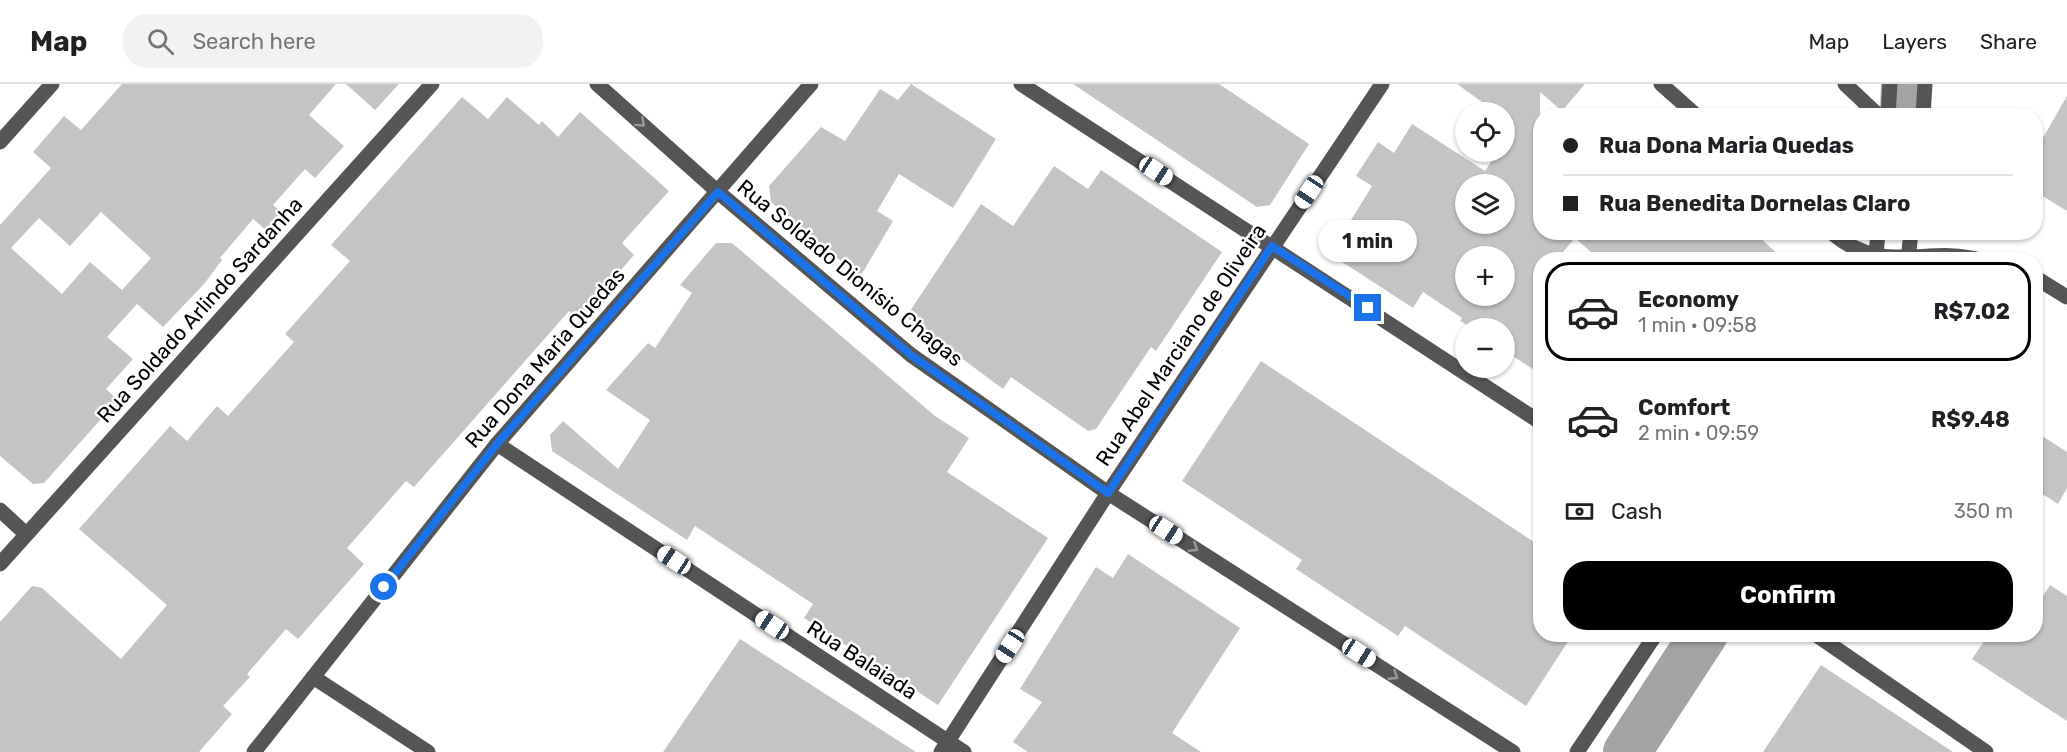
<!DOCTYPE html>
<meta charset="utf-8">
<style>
:root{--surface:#fff;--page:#f2f2f2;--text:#202124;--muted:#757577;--line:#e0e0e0;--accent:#000}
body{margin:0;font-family:Rubik,sans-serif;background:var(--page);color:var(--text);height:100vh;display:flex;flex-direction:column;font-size:22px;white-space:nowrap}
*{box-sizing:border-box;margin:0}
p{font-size:20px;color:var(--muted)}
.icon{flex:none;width:33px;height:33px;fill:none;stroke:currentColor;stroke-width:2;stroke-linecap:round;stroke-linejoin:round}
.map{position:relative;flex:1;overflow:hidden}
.panel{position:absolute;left:1533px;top:168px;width:510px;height:390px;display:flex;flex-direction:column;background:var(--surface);border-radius:24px;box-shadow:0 2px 4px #0004}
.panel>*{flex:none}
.guide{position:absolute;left:1533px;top:24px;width:510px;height:132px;border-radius:24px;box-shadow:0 2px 4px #0004;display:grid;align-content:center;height:132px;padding:0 30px;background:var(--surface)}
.controls{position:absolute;left:1455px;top:18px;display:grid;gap:12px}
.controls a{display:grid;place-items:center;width:60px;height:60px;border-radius:50%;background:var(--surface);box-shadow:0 2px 4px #0004;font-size:30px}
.end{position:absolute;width:27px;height:27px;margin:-14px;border:8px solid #1a73e8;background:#fff;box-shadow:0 0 0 3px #fff}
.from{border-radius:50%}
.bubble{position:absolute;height:42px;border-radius:21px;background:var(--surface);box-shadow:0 2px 4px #0004;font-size:20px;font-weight:700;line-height:42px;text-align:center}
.car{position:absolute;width:18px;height:36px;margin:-18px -9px;border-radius:8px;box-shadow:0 0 4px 2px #0007;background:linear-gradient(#fff 24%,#345 0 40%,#fff 0 76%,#345 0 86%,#fff 0)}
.guide b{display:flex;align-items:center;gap:21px;height:57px;font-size:22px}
.guide b+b{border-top:2px solid var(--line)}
.guide i{width:15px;height:15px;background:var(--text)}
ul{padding:10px 0 0;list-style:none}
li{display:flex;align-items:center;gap:18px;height:99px;margin:0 12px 9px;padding:0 18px;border:3px solid transparent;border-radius:24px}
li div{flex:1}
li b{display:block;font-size:22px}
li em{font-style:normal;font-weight:700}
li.active{border-color:var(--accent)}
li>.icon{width:54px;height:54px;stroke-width:1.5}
.pay{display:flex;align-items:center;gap:15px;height:66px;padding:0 30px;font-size:22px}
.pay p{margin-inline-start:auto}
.action{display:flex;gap:12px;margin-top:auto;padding:12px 30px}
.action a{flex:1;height:69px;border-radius:24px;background:var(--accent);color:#fff;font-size:24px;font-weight:700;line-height:69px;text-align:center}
header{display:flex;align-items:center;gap:36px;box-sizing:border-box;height:84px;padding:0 30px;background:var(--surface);border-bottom:2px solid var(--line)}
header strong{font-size:28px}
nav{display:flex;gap:33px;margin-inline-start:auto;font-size:21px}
.search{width:420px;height:54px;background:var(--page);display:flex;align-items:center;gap:15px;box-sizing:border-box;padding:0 21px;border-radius:24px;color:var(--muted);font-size:22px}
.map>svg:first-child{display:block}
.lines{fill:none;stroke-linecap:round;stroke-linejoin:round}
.river{stroke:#a3a3a3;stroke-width:48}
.building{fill:#c4c4c4;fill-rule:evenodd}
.minor{stroke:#555;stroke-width:15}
.oneway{stroke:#999}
.route{stroke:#1a73e8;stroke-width:8}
.labels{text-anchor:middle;stroke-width:5;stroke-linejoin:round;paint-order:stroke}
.street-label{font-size:21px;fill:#000;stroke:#fff}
</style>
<header>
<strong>Map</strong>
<div class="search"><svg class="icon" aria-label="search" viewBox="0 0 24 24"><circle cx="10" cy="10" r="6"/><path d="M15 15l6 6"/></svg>Search here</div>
<nav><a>Map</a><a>Layers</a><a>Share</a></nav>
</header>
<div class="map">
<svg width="2067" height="668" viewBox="0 0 2067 668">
<rect width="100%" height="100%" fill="#fff"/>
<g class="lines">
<g class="river">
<path d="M 1904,32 L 1905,0"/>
<path d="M 1627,668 L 1704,550"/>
</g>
</g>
<g class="building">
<path d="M 122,0 L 336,0 L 309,31 L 344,62 L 315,94 L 305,85 L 273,121 L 284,130 L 268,148 L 253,135 L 220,174 L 222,176 L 204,200 L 163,243 L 137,220 L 107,253 L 133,275 L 106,305 L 118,316 L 44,399 L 33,400 L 0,372 L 0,141 L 51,84 L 33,68 L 64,32 L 81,46 ZM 101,128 L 151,174 L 122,206 L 90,178 L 62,210 L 11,164 L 39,134 L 70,162 Z"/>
<path d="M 346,0 L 399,0 L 375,26 Z"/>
<path d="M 911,0 L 996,55 L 953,124 L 899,90 L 877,127 L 893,137 L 860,193 L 771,118 L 769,102 L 821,43 L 845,57 L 880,5 L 898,16 Z"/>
<path d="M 1073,0 L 1219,0 L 1309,60 L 1270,121 L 1257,123 Z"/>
<path d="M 1457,0 L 1585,0 L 1562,27 L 1540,8 L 1540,148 L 1754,148 L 1784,176 L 1600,176 L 1575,154 L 1556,176 L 1540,176 L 1540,290 L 1504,266 L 1504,244 L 1472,244 L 1460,237 L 1462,234 L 1423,208 L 1413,224 L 1330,170 L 1372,102 L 1356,92 L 1378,58 L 1394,69 L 1412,40 L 1485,87 L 1497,68 L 1504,68 L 1504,28 L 1496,28 ZM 1466,100 L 1504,100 L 1504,140 L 1466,140 ZM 1466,172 L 1504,172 L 1504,212 L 1466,212 Z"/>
<path d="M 2067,12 L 2067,127 L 2036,108 L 2036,66 Z"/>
<path d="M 462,13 L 488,35 L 507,13 L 539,41 L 542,37 L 558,53 L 580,28 L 669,107 L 622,159 L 634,171 L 578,235 L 569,227 L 414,403 L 406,397 L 347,464 L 364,480 L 298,555 L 286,545 L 247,590 L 250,593 L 223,622 L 232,630 L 199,668 L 0,668 L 0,538 L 32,502 L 42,504 L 121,575 L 167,521 L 79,445 L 170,342 L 187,357 L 217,322 L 228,332 L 294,258 L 285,250 L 350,177 L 331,161 Z"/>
<path d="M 1054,82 L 1088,105 L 1101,86 L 1222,168 L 1156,267 L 1151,263 L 1096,345 L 1088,347 L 1011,293 L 1003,305 L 906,233 L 981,120 L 1013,142 Z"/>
<path d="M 716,159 L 732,159 L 935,332 L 969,354 L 947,388 L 1048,454 L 938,621 L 804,534 L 813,520 L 695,442 L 687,456 L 552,367 L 550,351 L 563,337 L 618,385 L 650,336 L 606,306 L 648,259 L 655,264 L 692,209 L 680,201 Z"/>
<path d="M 1261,277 L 1540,462 L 1540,550 L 1573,550 L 1526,622 L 1405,542 L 1398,552 L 1296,485 L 1302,476 L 1182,397 Z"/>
<path d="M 2036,348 L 2067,368 L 2067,404 L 2058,420 L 2036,406 Z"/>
<path d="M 1128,470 L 1240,544 L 1172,649 L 1201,668 L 1028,668 L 1013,658 L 1042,618 L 1020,605 L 1096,483 L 1113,494 Z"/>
<path d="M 2050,501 L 2067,512 L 2067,637 L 1972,575 L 1989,550 L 2036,550 L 2036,523 Z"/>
<path d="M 740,555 L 916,668 L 663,668 Z"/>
<path d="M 1821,581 L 1953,668 L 1763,668 Z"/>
</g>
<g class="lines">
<g class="minor">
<path d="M 597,0 L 718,108 L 911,271 L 1108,409 L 1513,668"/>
<path d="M 1021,0 L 1540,338"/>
<path d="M 1661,0 L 1697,32"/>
<path d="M 1845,0 L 1879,32"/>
<path d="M 1888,32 L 1890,0"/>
<path d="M 1923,32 L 1925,0"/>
<path d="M 0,58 L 52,0"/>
<path d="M 1831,148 C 1883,193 1926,161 1980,176"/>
<path d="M 1876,171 L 1878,148"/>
<path d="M 1908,176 L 1911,148"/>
<path d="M 2036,194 L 2067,213"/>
<path d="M 497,360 L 964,668"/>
<path d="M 0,426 L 26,450"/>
<path d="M 0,480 L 432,0"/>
<path d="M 1815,550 L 1986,668"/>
<path d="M 313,593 L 428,668"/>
<path d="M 254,668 L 497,360 L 811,0"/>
<path d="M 941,668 L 1108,409 L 1382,0"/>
<path d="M 1577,668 L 1656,550"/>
</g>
</g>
<defs><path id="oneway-chevron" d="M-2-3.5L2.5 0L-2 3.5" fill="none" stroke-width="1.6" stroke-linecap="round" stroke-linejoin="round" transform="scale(1.5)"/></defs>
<g class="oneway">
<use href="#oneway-chevron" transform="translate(641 39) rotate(42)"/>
<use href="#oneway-chevron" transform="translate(1194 464) rotate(33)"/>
<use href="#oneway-chevron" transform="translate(1394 592) rotate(33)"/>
</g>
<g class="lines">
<path class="route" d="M 384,503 L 497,360 L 718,108 L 911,271 L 1108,409 L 1272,162 L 1368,224"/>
</g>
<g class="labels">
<g class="street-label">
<text transform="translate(850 189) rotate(39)" y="7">Rua Soldado Dionísio Chagas</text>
<text transform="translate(200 226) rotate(-48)" y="7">Rua Soldado Arlindo Sardanha</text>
<text transform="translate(1181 261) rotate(-56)" y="7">Rua Abel Marciano de Oliveira</text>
<text transform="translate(545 274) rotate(-49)" y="7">Rua Dona Maria Quedas</text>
<text transform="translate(862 576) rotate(33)" y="7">Rua Balaiada</text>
</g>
</g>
</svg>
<div class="controls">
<a><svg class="icon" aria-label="locate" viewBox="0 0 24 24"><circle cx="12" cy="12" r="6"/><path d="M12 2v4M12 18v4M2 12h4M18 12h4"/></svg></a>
<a><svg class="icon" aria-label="layers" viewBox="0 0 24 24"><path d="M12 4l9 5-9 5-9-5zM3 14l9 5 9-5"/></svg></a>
<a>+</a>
<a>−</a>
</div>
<i class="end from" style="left:384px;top:503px"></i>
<i class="end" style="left:1368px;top:224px"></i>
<div class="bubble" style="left:1318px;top:136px;width:99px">1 min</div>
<i class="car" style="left:1156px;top:87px;rotate:123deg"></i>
<i class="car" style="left:1309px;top:108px;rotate:214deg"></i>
<i class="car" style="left:1166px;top:446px;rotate:123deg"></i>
<i class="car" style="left:674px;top:476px;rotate:303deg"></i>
<i class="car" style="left:772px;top:541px;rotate:303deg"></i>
<i class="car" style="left:1010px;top:562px;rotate:213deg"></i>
<i class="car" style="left:1359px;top:569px;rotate:122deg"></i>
<div class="guide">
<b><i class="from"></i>Rua Dona Maria Quedas</b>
<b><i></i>Rua Benedita Dornelas Claro</b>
</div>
<section class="panel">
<ul>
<li class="active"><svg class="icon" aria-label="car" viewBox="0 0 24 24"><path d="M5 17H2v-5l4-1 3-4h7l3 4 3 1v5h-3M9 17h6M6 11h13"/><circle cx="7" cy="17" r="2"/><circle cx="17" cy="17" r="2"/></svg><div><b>Economy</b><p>1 min · 09:58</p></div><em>R$7.02</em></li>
<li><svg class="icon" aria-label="car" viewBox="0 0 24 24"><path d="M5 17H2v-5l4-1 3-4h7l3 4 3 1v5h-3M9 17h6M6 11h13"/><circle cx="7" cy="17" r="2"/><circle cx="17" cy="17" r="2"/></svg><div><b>Comfort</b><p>2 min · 09:59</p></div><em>R$9.48</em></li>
</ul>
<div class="pay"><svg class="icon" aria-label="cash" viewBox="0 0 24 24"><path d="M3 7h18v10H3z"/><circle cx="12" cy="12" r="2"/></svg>Cash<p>350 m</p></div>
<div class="action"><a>Confirm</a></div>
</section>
</div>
